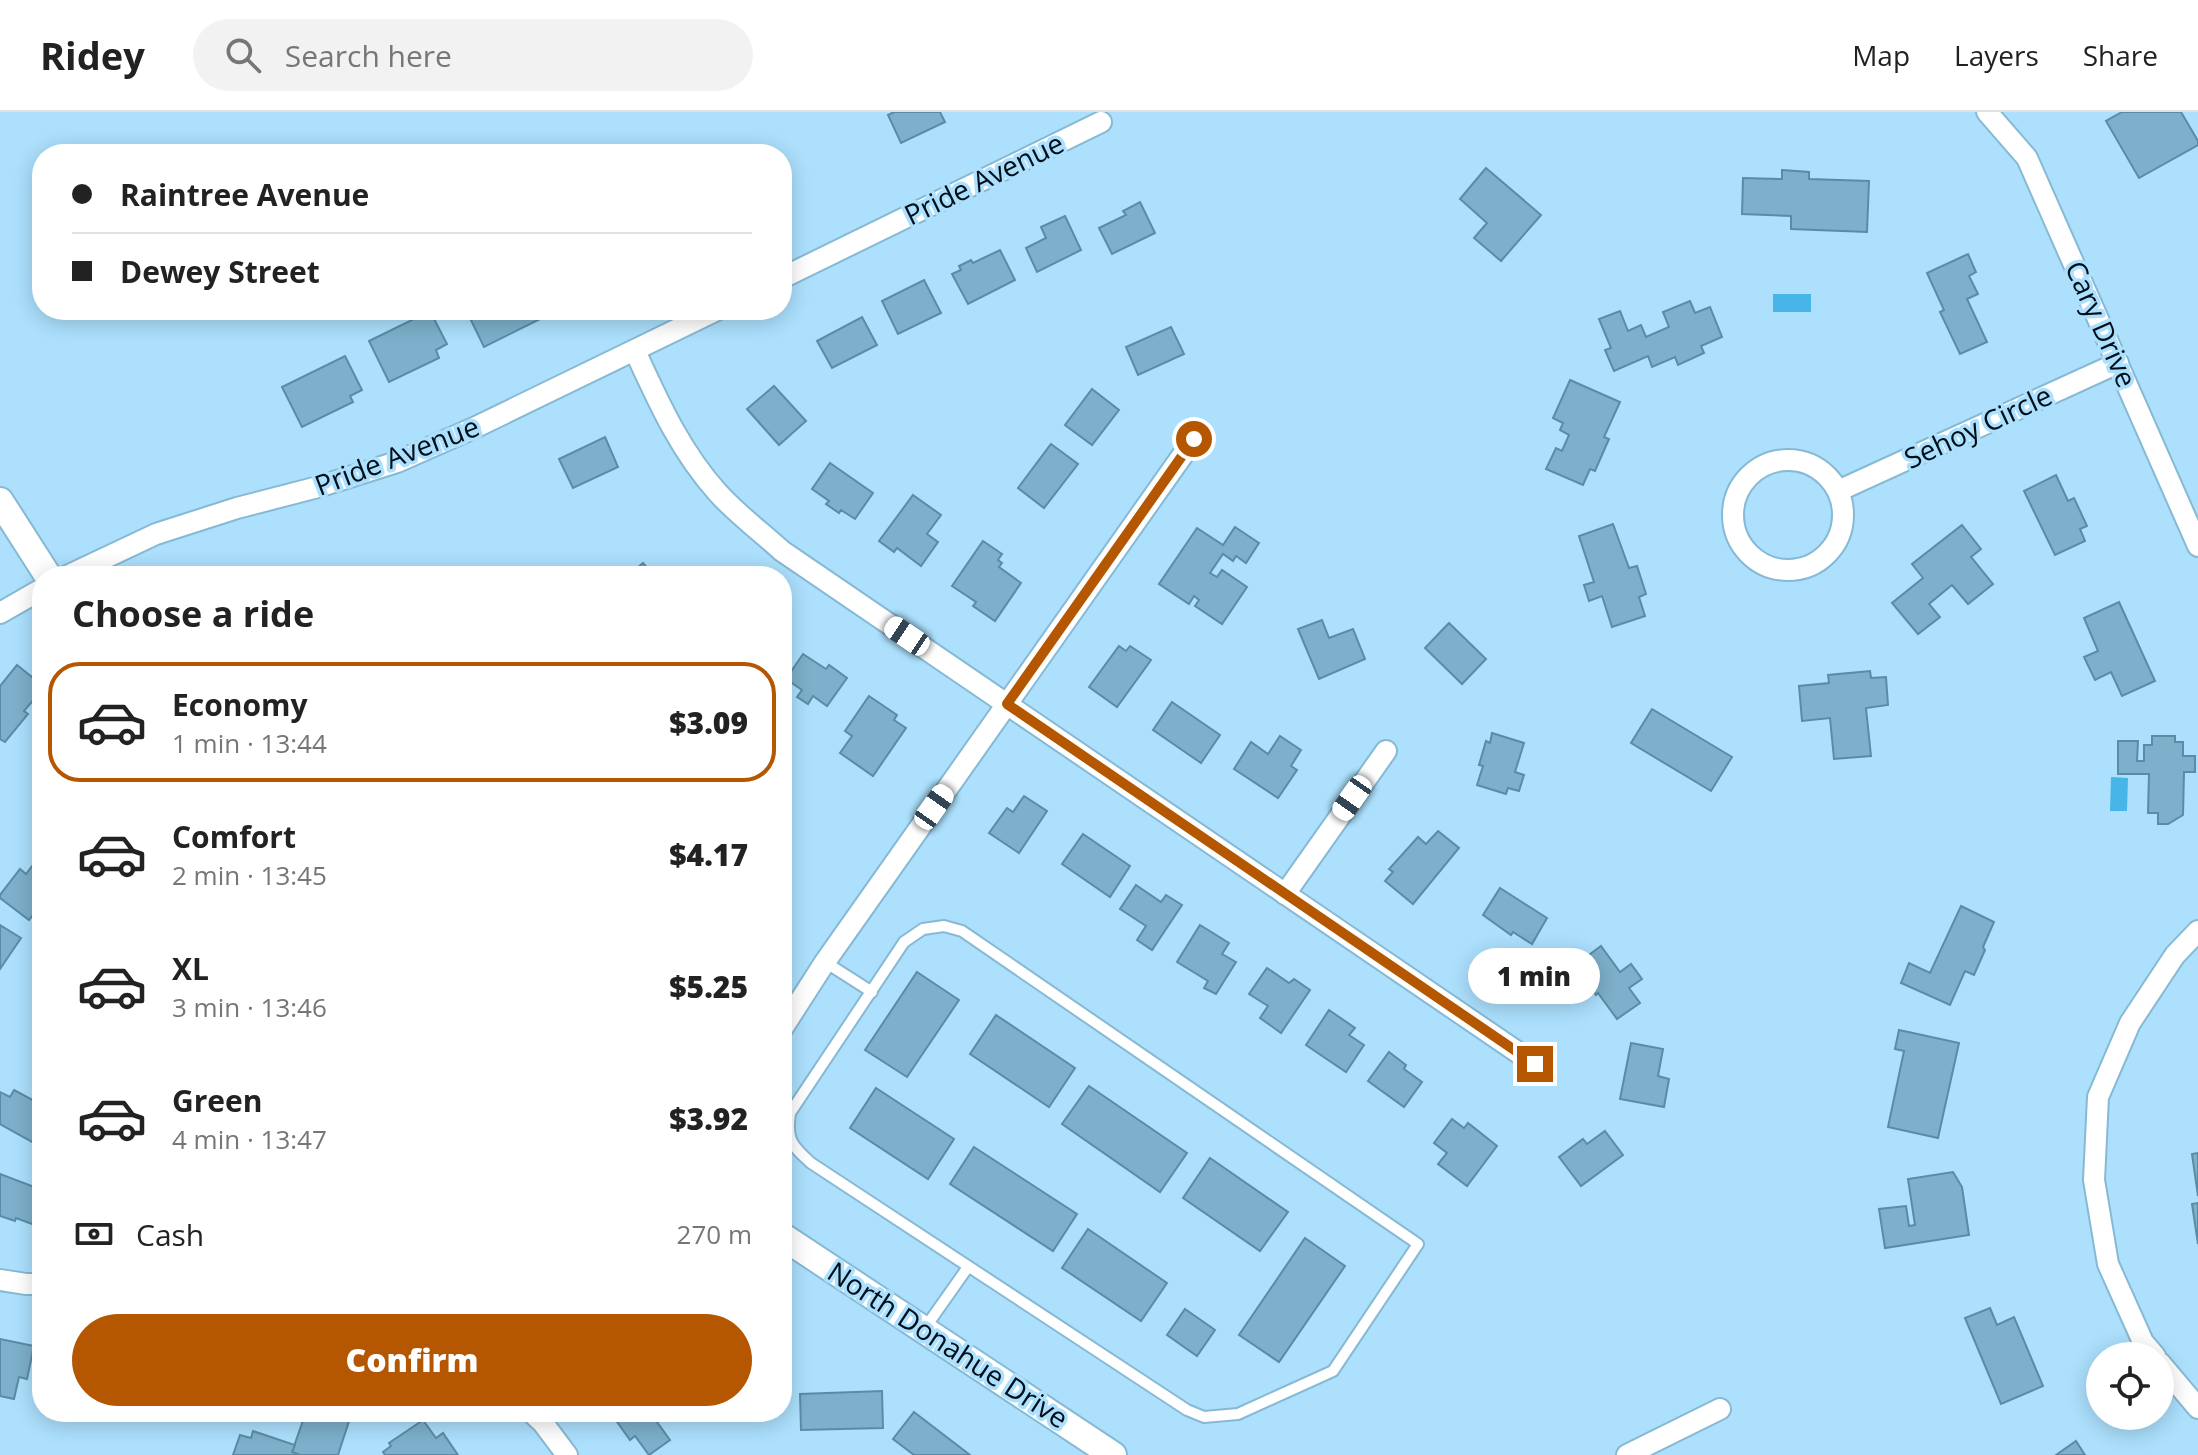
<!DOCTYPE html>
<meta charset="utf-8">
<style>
:root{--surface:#fff;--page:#f2f2f2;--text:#222;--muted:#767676;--line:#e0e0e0;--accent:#b45700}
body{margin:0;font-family:"Open Sans",sans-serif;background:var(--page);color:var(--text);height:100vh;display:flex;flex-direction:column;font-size:30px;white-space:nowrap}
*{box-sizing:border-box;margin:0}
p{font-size:26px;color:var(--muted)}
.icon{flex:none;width:44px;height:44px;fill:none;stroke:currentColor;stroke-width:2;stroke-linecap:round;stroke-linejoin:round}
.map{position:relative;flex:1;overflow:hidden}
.details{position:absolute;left:32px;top:454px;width:760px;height:856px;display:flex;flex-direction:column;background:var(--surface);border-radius:32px;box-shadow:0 4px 20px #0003}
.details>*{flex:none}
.top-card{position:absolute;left:32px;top:32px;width:760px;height:176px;border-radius:32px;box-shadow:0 4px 20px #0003;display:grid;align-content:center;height:176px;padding:0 40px;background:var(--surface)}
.buttons{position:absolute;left:2086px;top:1230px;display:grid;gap:16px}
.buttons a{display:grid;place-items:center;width:88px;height:88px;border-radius:50%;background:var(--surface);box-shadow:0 4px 20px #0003;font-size:40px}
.end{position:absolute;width:36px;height:36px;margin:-18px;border:10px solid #b45700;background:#fff;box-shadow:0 0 0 4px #fff}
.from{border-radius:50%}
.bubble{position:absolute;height:56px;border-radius:28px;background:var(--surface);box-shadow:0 4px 20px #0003;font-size:26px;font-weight:800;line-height:56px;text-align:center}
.car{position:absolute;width:24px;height:48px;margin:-24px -12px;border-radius:10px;box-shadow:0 0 6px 2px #0007;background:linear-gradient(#fff 24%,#345 0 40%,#fff 0 76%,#345 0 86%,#fff 0)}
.top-card b{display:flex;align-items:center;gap:28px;height:76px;font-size:30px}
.top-card b+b{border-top:2px solid var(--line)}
.top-card i{width:20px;height:20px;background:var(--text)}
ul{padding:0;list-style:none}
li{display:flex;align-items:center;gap:24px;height:120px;margin:0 16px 12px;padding:0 24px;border:4px solid transparent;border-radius:32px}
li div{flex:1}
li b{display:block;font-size:30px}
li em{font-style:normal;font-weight:800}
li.current{border-color:var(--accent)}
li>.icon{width:72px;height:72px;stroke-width:1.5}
h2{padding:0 40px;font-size:36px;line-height:96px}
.pay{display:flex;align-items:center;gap:20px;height:88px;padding:0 40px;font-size:30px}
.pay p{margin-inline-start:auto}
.button{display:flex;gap:16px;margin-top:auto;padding:16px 40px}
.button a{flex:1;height:92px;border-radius:48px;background:var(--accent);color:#fff;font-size:32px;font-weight:800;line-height:92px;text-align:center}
header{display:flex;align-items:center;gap:48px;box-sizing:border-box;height:112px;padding:0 40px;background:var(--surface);border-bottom:2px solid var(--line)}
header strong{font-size:38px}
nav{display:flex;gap:44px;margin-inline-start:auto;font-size:28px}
.search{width:560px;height:72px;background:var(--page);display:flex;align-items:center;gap:20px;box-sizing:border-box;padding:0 28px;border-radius:44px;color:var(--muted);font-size:30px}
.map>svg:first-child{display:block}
.water{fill:#48b5e8}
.building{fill:#7db0cb;stroke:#5a8ca6;stroke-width:2}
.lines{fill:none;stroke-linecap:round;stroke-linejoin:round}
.service-casing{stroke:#86b9d4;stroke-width:14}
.minor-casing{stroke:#86b9d4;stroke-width:24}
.tertiary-casing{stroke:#86b9d4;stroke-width:30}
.service{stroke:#fff;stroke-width:10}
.minor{stroke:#fff;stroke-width:20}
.tertiary{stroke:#fff;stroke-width:26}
.route{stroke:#b45700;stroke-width:10}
.labels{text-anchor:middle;stroke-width:7;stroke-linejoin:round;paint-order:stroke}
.street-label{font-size:28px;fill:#000f19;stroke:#ace0fd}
</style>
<header>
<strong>Ridey</strong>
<div class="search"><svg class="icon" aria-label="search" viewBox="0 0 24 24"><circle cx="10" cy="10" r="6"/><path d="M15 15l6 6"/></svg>Search here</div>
<nav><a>Map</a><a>Layers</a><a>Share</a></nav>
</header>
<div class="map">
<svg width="2198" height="1343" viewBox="0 0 2198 1343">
<rect width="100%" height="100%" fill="#ace0fd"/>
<g class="water">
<rect x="1773" y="182" width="38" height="18"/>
<path d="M 2111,665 L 2128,666 L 2127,699 L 2110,699 Z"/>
</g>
<g class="building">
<path d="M 894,0 L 940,0 L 945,10 L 901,31 L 888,3 Z"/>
<path d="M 2122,0 L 2181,0 L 2198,29 L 2198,33 L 2139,66 L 2106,9 Z"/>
<path d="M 1486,56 L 1541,103 L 1501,149 L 1474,126 L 1487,111 L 1460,87 Z"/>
<path d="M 1782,58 L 1809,60 L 1809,67 L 1869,69 L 1867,120 L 1791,117 L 1791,104 L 1742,102 L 1743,66 L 1782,67 Z"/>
<path d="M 1140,90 L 1155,121 L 1112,142 L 1099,116 L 1126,103 L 1123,99 Z"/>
<path d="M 1065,104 L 1081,138 L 1037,160 L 1026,136 L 1046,126 L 1041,115 Z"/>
<path d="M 1000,138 L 1015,168 L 968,192 L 952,162 L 961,158 L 959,154 L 971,148 L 973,151 Z"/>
<path d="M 1968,142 L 1976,160 L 1969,164 L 1978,182 L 1967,187 L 1987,230 L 1960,242 L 1940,200 L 1944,198 L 1927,161 Z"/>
<path d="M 924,168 L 941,201 L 898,222 L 882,189 Z"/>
<path d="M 1690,189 L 1695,201 L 1710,195 L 1722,225 L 1701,234 L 1704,241 L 1678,253 L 1675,245 L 1652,255 L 1648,244 L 1614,259 L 1605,238 L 1611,236 L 1599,207 L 1620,199 L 1628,219 L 1641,213 L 1646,225 L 1669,215 L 1663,200 Z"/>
<path d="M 466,198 L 535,198 L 540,207 L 484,235 Z"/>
<path d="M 430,199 L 447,232 L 436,238 L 439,246 L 389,270 L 369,229 Z"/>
<path d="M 862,205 L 877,233 L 832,256 L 817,229 Z"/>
<path d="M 1171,215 L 1184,242 L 1138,263 L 1126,235 Z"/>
<path d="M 345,244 L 362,278 L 350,284 L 353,290 L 302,315 L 282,275 Z"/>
<path d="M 1570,268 L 1620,290 L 1604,325 L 1609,327 L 1595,359 L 1590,357 L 1583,373 L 1546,357 L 1556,336 L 1562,339 L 1569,323 L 1560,318 L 1563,311 L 1553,306 Z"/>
<path d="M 774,274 L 806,309 L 779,333 L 747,297 Z"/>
<path d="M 1092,277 L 1119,298 L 1092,333 L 1065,313 Z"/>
<path d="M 605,325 L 618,355 L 573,376 L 559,347 Z"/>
<path d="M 1051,332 L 1078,352 L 1044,396 L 1018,376 Z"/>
<path d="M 830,351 L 873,381 L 855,407 L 841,398 L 839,401 L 826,392 L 829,389 L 812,377 Z"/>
<path d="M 2056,363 L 2068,389 L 2074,386 L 2087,414 L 2080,417 L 2085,429 L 2055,443 L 2024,379 Z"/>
<path d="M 913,383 L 941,403 L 927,422 L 938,430 L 921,454 L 897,436 L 894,440 L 879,429 Z"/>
<path d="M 1613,412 L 1629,456 L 1637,454 L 1646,482 L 1639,485 L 1645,504 L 1612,515 L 1602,484 L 1589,489 L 1584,473 L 1594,470 L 1579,424 Z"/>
<path d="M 1962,413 L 1981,437 L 1971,445 L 1993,472 L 1968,492 L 1952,473 L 1929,492 L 1940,505 L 1918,522 L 1892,491 L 1923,466 L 1912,452 Z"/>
<path d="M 1235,415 L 1259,431 L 1246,451 L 1236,444 L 1233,449 L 1223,442 L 1210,461 L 1217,465 L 1222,458 L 1247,475 L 1222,512 L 1195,494 L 1199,488 L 1194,484 L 1189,492 L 1159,472 L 1197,416 L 1223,433 Z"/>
<path d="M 983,429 L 1002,442 L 998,448 L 1002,451 L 999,455 L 1021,471 L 995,509 L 973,494 L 976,490 L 952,474 Z"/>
<path d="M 643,451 L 654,464 L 628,464 Z"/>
<path d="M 2119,490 L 2155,569 L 2122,584 L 2111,560 L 2095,568 L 2084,545 L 2098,539 L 2084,506 Z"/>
<path d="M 1322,508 L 1329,526 L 1353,517 L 1365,547 L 1319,567 L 1298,517 Z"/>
<path d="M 1449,511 L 1486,547 L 1462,572 L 1425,536 Z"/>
<path d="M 1119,534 L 1126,539 L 1130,534 L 1151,548 L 1117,595 L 1089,575 Z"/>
<path d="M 803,542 L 826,557 L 829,553 L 847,566 L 827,594 L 813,584 L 808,592 L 797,585 L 802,578 L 786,567 Z"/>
<path d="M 17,553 L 42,573 L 42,578 L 24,599 L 28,602 L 5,630 L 0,627 L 0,574 Z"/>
<path d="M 1870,559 L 1871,566 L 1886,565 L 1888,593 L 1866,596 L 1871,644 L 1834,647 L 1830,606 L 1802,609 L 1799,574 L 1829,571 L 1828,563 Z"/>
<path d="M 869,584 L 897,603 L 894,608 L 906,616 L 873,664 L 840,641 L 852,624 L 845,619 Z"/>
<path d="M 1172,590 L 1220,623 L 1201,651 L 1153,618 Z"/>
<path d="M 1652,597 L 1732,645 L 1711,679 L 1631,631 Z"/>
<path d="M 1492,621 L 1524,631 L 1515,660 L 1524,663 L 1519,679 L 1508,676 L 1506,682 L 1477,673 L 1483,654 L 1479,653 L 1486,629 L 1490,631 Z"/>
<path d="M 1280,624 L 1301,638 L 1291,654 L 1297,658 L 1278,686 L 1234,657 L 1251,630 L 1268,642 Z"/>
<path d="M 2152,624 L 2175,624 L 2175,630 L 2183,630 L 2183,644 L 2195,644 L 2195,660 L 2184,660 L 2183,703 L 2168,712 L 2158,712 L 2158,701 L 2148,701 L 2149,662 L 2118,662 L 2118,629 L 2138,629 L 2137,649 L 2144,649 L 2144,633 L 2152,633 Z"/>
<path d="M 1024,684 L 1047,699 L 1019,741 L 989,721 L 1007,696 L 1013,700 Z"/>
<path d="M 1438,719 L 1459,736 L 1413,792 L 1385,769 L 1393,760 L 1389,757 L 1418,725 L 1426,732 Z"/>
<path d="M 1083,722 L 1130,754 L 1110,785 L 1062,752 Z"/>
<path d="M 39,745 L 42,747 L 42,791 L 29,808 L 0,786 L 0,783 L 20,757 L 26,762 Z"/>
<path d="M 1136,773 L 1161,790 L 1166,783 L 1182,793 L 1152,838 L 1137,828 L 1146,814 L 1120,797 Z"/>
<path d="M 1500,776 L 1547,806 L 1532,832 L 1513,820 L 1511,823 L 1483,803 Z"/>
<path d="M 1961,794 L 1994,810 L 1983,835 L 1985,838 L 1974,863 L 1965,859 L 1950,893 L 1901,871 L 1909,851 L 1930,861 Z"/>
<path d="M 0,813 L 21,826 L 0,857 Z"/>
<path d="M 1200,813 L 1229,831 L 1222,842 L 1236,850 L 1216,882 L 1204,876 L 1208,869 L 1177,850 Z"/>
<path d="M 1601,834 L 1620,860 L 1631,852 L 1642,867 L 1629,876 L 1640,891 L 1617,907 L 1598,881 L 1596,883 L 1585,868 L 1587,866 L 1577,852 Z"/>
<path d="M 1267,856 L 1289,871 L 1294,867 L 1310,878 L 1281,921 L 1260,906 L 1268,894 L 1249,882 Z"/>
<path d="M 917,860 L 959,888 L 907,965 L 865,938 Z"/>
<path d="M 1329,898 L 1355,916 L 1349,923 L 1364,933 L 1346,960 L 1306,933 Z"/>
<path d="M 996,903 L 1075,956 L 1049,995 L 970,942 Z"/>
<path d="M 1899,918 L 1959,931 L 1938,1026 L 1888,1015 L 1904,939 L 1895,937 Z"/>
<path d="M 1631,931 L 1663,937 L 1658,964 L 1669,967 L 1664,995 L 1620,987 Z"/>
<path d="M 1389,940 L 1406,953 L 1404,957 L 1422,970 L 1404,995 L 1368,969 Z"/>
<path d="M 1089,974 L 1187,1041 L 1160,1080 L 1062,1012 Z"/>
<path d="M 876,976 L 954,1027 L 928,1067 L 850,1016 Z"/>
<path d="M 14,978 L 42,993 L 42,1020 L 36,1032 L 0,1012 L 0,980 L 10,985 Z"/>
<path d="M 1452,1007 L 1464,1016 L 1468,1011 L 1497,1034 L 1467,1074 L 1438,1052 L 1447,1041 L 1434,1031 Z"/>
<path d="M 1605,1019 L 1623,1043 L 1581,1074 L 1559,1045 L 1583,1027 L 1587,1032 Z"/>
<path d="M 974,1035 L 1077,1102 L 1053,1139 L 950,1072 Z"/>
<path d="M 2198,1041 L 2198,1084 L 2192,1042 Z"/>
<path d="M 1210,1046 L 1288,1100 L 1260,1139 L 1183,1086 Z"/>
<path d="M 1953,1060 L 1962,1075 L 1969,1123 L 1885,1136 L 1879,1097 L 1906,1094 L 1909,1114 L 1915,1113 L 1908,1067 Z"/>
<path d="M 0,1062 L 42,1078 L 42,1109 L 40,1115 L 16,1106 L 15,1109 L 0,1104 Z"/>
<path d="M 2198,1091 L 2198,1132 L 2192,1092 Z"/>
<path d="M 1088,1117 L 1167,1171 L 1141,1209 L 1062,1156 Z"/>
<path d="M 1305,1126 L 1345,1154 L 1279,1250 L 1239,1223 Z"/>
<path d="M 1990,1196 L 1997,1213 L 2014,1205 L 2043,1274 L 2001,1292 L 1965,1206 Z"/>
<path d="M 1185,1197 L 1215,1218 L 1197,1244 L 1167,1223 Z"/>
<path d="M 0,1227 L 34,1234 L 27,1267 L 19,1265 L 14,1287 L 0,1284 Z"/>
<path d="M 882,1279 L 883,1316 L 801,1318 L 800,1282 Z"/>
<path d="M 306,1300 L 352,1300 L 338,1343 L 300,1343 L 292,1340 Z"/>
<path d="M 610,1300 L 658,1300 L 663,1306 L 657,1310 L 670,1328 L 649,1343 L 635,1324 L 630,1328 Z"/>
<path d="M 914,1300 L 970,1343 L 914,1343 L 893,1327 Z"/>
<path d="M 423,1308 L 436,1326 L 443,1321 L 458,1343 L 385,1343 L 383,1340 L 391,1334 L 389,1331 Z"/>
<path d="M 253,1319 L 295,1333 L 292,1340 L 300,1343 L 233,1343 L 240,1323 L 251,1326 Z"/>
<path d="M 2076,1329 L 2085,1343 L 2056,1343 Z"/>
</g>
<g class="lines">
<g class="service-casing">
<g id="service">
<path d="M 944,814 L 962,819 L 1418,1132 L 1333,1259 L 1238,1302 L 1204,1305 L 1187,1298 L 811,1051 C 792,1034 786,1028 790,1001 L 904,830 L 923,817 Z"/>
<path d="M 825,850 L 872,880"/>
<path d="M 925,1216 L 968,1155"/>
</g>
</g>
<g class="minor-casing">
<g id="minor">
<path d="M 1987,0 L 2027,46 L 2198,434"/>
<path d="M 782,166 L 1101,10"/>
<path d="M 635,239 C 658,289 680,339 718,381 C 737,402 761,420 782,439 L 1535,952"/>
<circle cx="1788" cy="403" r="55"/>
<path d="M 1838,379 L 2118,251"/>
<path d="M 67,464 L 156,422 L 237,396 L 318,375 L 397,350 L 474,316 L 717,198"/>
<path d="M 0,501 L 42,477"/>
<path d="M 1285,782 L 1386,639"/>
<path d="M 782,917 L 825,850 L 1194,327"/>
<path d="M 0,1168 L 26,1172 L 42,1172"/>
<path d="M 2155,1244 L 2143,1230 L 2108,1152 L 2094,1068 L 2098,985 L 2130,911 L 2175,843 L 2198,819"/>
<path d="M 2160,1251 L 2198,1296"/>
<path d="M 531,1300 L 543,1311 L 567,1343"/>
<path d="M 1627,1343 L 1720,1297"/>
</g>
</g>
<g class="tertiary-casing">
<g id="tertiary">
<path d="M 0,389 L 48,464"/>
<path d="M 782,1124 L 1113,1343"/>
</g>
</g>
<use href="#service" class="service"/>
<use href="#minor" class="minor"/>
<use href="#tertiary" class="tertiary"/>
</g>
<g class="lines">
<path class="route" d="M 1194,327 L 1007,592 L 1535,952"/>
</g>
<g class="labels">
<g class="street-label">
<text transform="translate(984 67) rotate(-26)" y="10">Pride Avenue</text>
<text transform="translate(2101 212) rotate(66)" y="10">Cary Drive</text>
<text transform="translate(1978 315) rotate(-25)" y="10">Sehoy Circle</text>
<text transform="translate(397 344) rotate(-21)" y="10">Pride Avenue</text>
<text transform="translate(948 1233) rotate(33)" y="10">North Donahue Drive</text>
</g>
</g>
</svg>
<div class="buttons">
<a><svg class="icon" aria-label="locate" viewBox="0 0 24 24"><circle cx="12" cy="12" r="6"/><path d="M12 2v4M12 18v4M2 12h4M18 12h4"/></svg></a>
</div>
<i class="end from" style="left:1194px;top:327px"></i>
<i class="end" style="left:1535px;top:952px"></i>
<div class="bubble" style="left:1468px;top:836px;width:132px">1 min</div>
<i class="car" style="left:907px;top:524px;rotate:304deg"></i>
<i class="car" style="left:1352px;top:686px;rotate:215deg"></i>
<i class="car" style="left:934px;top:695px;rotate:35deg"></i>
<div class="top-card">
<b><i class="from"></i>Raintree Avenue</b>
<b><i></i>Dewey Street</b>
</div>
<section class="details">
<h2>Choose a ride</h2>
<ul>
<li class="current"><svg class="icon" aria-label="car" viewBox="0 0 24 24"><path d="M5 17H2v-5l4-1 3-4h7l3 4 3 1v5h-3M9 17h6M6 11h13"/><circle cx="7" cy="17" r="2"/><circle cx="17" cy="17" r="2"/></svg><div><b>Economy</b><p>1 min · 13:44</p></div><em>$3.09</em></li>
<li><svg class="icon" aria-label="car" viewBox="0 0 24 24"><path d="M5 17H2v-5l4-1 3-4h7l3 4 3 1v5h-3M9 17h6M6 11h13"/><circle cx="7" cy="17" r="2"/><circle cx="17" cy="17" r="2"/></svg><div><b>Comfort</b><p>2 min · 13:45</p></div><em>$4.17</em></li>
<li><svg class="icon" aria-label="car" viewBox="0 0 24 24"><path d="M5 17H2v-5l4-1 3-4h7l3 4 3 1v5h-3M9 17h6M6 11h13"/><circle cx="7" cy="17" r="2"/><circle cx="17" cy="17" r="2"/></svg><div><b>XL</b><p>3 min · 13:46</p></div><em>$5.25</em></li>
<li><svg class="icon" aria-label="car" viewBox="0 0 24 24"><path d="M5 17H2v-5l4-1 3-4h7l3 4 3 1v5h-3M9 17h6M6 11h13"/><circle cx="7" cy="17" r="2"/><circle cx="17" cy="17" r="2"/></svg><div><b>Green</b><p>4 min · 13:47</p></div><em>$3.92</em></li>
</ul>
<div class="pay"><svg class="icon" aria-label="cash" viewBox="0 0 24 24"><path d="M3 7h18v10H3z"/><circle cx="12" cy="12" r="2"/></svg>Cash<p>270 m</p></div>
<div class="button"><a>Confirm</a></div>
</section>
</div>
